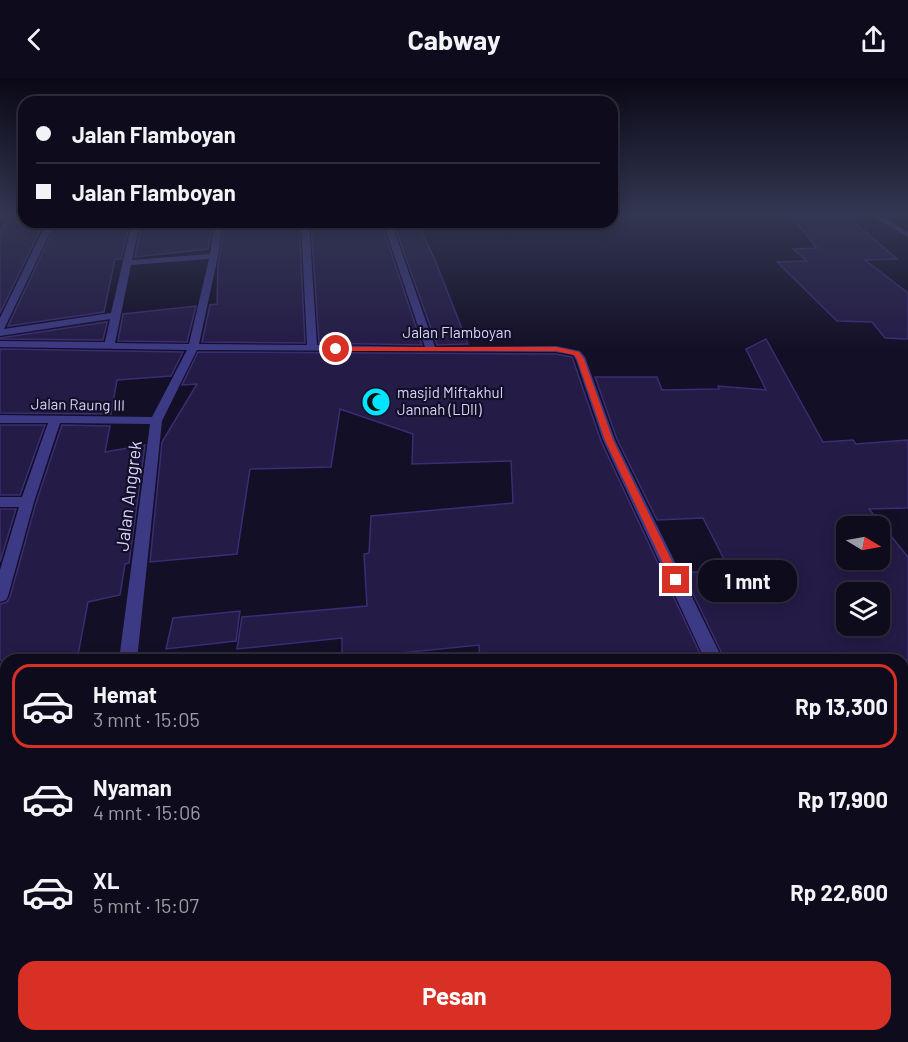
<!DOCTYPE html>
<html lang="id">
<meta charset="utf-8">
<style>
:root{--surface:#0e0b1c;--page:#1c1929;--text:#f1f3f6;--muted:#9b9ba3;--line:#2e2b3b;--accent:#d93025}
body{margin:0;font-family:Barlow,sans-serif;background:var(--page);color:var(--text);height:100vh;display:flex;flex-direction:column;font-size:22px;white-space:nowrap}
*{box-sizing:border-box;margin:0}
p{font-size:20px;color:var(--muted)}
.icon{flex:none;width:33px;height:33px;fill:none;stroke:currentColor;stroke-width:2;stroke-linecap:round;stroke-linejoin:round}
.map{position:relative;flex:1;overflow:hidden}
.side{position:absolute;left:0px;top:576px;width:909px;height:388px;display:flex;flex-direction:column;background:var(--surface);border-radius:18px 18px 0 0;box-shadow:0 3px 15px #0003,0 0 0 2px var(--line)}
.side>*{flex:none}
.guide{position:absolute;left:18px;top:18px;width:600px;height:132px;border-radius:18px;box-shadow:0 3px 15px #0003,0 0 0 2px var(--line);display:grid;align-content:center;height:132px;padding:0 18px;background:var(--surface)}
.needle{width:39px;rotate:100deg}
.buttons{position:absolute;left:836px;top:438px;display:grid;gap:12px}
.buttons a{display:grid;place-items:center;width:54px;height:54px;border-radius:12px;background:var(--surface);box-shadow:0 3px 15px #0003,0 0 0 2px var(--line);font-size:30px}
.end{position:absolute;width:27px;height:27px;margin:-14px;border:8px solid #d93025;background:#fff;box-shadow:0 0 0 3px #fff}
.from{border-radius:50%}
.bubble{position:absolute;height:42px;border-radius:18px;background:var(--surface);box-shadow:0 3px 15px #0003,0 0 0 2px var(--line);font-size:20px;font-weight:700;line-height:42px;text-align:center}
.guide b{display:flex;align-items:center;gap:21px;height:57px;font-size:22px}
.guide b+b{border-top:2px solid var(--line)}
.guide i{width:15px;height:15px;background:var(--text)}
ul{padding:10px 0 0;list-style:none}
li{display:flex;align-items:center;gap:18px;height:84px;margin:0 12px 9px;padding:0 6px;border:3px solid transparent;border-radius:18px}
li div{flex:1}
li b{display:block;font-size:22px}
li em{font-style:normal;font-weight:700}
li.on{border-color:var(--accent)}
li>.icon{width:54px;height:54px;stroke-width:1.5}
.button{display:flex;gap:12px;margin-top:auto;padding:12px 18px}
.button a{flex:1;height:69px;border-radius:18px;background:var(--accent);color:#fff;font-size:24px;font-weight:700;line-height:69px;text-align:center}
header{display:flex;justify-content:space-between;align-items:center;height:78px;padding:0 18px;background:var(--surface);font-size:27px;font-weight:700}
.map>svg:first-child{display:block}
.building{fill:#241b47;stroke:#3b2d73;stroke-width:1.5;fill-rule:evenodd}
.lines{fill:none;stroke-linecap:round;stroke-linejoin:round}
.minor{fill:#3d3a85;fill-rule:evenodd}
.route{fill:#d93025}
.labels{text-anchor:middle;stroke-width:4.5;stroke-linejoin:round;paint-order:stroke}
.far-street-label{font-size:15px;fill:#d9d4ff;stroke:#130f26}
.far-poi-label{font-size:15px;fill:#d9d4ff;stroke:#130f26;text-anchor:start}
.street-label{font-size:18px;fill:#d9d4ff;stroke:#130f26}
</style>
<header><svg class="icon" aria-label="back" viewBox="0 0 24 24"><path d="M15 5l-7 7 7 7"/></svg>Cabway<svg class="icon" aria-label="share" viewBox="0 0 24 24"><path d="M12 15V3M7 8l5-5 5 5M5 13v7h14v-7"/></svg></header>
<div class="map">
<svg width="908" height="964" viewBox="0 0 908 964">
<rect width="100%" height="100%" fill="#130f26"/>
<g class="building">
<path d="M 790,137 L 846,137 L 897,181 L 865,182 L 908,215 L 908,261 L 885,260 L 872,244 L 837,243 L 777,184 L 807,183 L 793,171 L 817,170 Z"/>
<path d="M 7,144 L 44,144 L 0,235 L 0,153 Z"/>
<path d="M 57,144 L 130,144 L 121,181 L 115,181 L 104,234 L 8,248 Z"/>
<path d="M 142,144 L 213,144 L 208,171 L 135,179 Z"/>
<path d="M 225,144 L 299,144 L 305,265 L 202,264 L 210,227 L 217,226 L 218,188 Z"/>
<path d="M 311,144 L 381,144 L 422,267 L 319,265 Z"/>
<path d="M 393,144 L 417,144 L 435,182 L 468,266 L 437,267 Z"/>
<path d="M 196,228 L 187,264 L 118,263 L 123,236 Z"/>
<path d="M 107,244 L 103,262 L 0,261 L 0,260 Z"/>
<path d="M 766,261 L 823,364 L 853,362 L 856,366 L 908,362 L 908,430 L 869,431 L 908,479 L 908,582 L 725,582 L 683,495 L 729,491 L 703,440 L 657,442 L 617,361 L 595,299 L 657,299 L 662,312 L 719,311 L 718,308 L 766,312 L 746,271 ZM 846,448 L 879,448 L 879,482 L 846,482 ZM 846,514 L 879,514 L 879,548 L 846,548 Z"/>
<path d="M 0,271 L 183,274 L 171,298 L 117,302 L 111,336 L 0,335 Z"/>
<path d="M 198,274 L 556,276 L 572,279 L 601,363 L 703,582 L 480,582 L 479,567 L 342,581 L 342,560 L 237,571 L 242,539 L 367,528 L 364,476 L 369,475 L 371,438 L 513,425 L 511,383 L 412,386 L 413,356 L 340,331 L 331,389 L 250,391 L 237,476 L 150,484 L 162,364 L 197,306 L 182,307 Z"/>
<path d="M 0,347 L 45,347 L 20,417 L 0,417 Z"/>
<path d="M 62,347 L 110,348 L 105,374 L 145,367 L 129,485 L 125,486 L 120,517 L 88,524 L 77,582 L 0,582 L 0,526 L 7,524 L 10,519 L 36,425 Z"/>
<path d="M 0,431 L 16,431 L 0,484 Z"/>
<path d="M 240,533 L 236,563 L 166,571 L 173,540 Z"/>
</g>
<g class="lines">
<g class="minor">
<path d="M 870,137 L 879,137 L 908,154 L 908,159 Z"/>
<path d="M 47,144 L 55,144 L 4,251 L 111,235 L 132,144 L 140,144 L 132,182 L 210,176 L 215,144 L 223,144 L 218,178 L 199,266 L 307,267 L 301,144 L 309,144 L 317,267 L 425,269 L 383,144 L 391,144 L 435,269 L 556,268 L 580,273 L 585,279 L 615,362 L 723,582 L 705,582 L 603,362 L 576,282 L 573,277 L 556,274 L 197,272 L 162,343 L 137,582 L 119,582 L 150,346 L 60,345 L 34,424 L 8,518 L 6,522 L 0,524 L 0,492 L 19,429 L 0,429 L 0,419 L 22,419 L 48,345 L 0,345 L 0,337 L 152,339 L 187,272 L 0,269 L 0,263 L 105,264 L 110,241 L 0,258 L 0,240 ZM 209,181 L 189,266 L 115,265 L 131,187 Z"/>
<path d="M 908,677 L 908,697 L 903,698 L 903,678 Z"/>
<path d="M 903,948 L 908,957 L 908,964 L 885,964 L 882,958 L 903,958 Z"/>
<path d="M 84,958 L 110,958 L 109,964 L 83,964 Z"/>
</g>
</g>
<linearGradient id="sky" x2="0" y2="1"><stop stop-color="#0a0815"/><stop offset="0.5" stop-color="#333752"/><stop offset="1" stop-color="#333752" stop-opacity="0"/></linearGradient>
<rect width="908" height="272" fill="url(#sky)"/>
<path class="route" d="M 556,269 L 579,274 L 584,281 L 613,362 L 681,502 L 679,505 L 672,505 L 671,502 L 605,362 L 577,281 L 574,277 L 556,273 L 336,273 L 332,271 L 336,269 Z"/>
<defs>
<g id="mosque-disc" transform="scale(1.5)"><circle r="9.5" fill="#00e5ff" stroke="#130f26"/><path d="M3.5-4.9A6 6 0 1 0 3.5 4.9A5 5 0 1 1 3.5-4.9Z" fill="#111"/></g>
</defs>
<g fill-rule="evenodd">
<use href="#mosque-disc" x="376" y="324"/>
</g>
<g class="labels">
<g class="far-street-label">
<text x="457" y="260">Jalan Flamboyan</text>
<text transform="translate(78 327) rotate(1)" y="5">Jalan Raung III</text>
</g>
<g class="far-poi-label">
<text x="397" y="320">masjid Miftakhul<tspan x="397" dy="17">Jannah (LDII)</tspan></text>
</g>
<g class="street-label">
<text transform="translate(129 418) rotate(-83)" y="6">Jalan Anggrek</text>
</g>
</g>
</svg>
<div class="buttons">
<a><svg class="needle" viewBox="-14 -14 28 28"><path d="M0-13l5 13h-10z" fill="#e53935"/><path d="M0 13l5-13h-10z" fill="#9b9ba3"/></svg></a>
<a><svg class="icon" aria-label="layers" viewBox="0 0 24 24"><path d="M12 4l9 5-9 5-9-5zM3 14l9 5 9-5"/></svg></a>
</div>
<i class="end from" style="left:336px;top:271px"></i>
<i class="end" style="left:676px;top:502px"></i>
<div class="bubble" style="left:698px;top:482px;width:99px">1 mnt</div>
<div class="guide">
<b><i class="from"></i>Jalan Flamboyan</b>
<b><i></i>Jalan Flamboyan</b>
</div>
<section class="side">
<ul>
<li class="on"><svg class="icon" aria-label="car" viewBox="0 0 24 24"><path d="M5 17H2v-5l4-1 3-4h7l3 4 3 1v5h-3M9 17h6M6 11h13"/><circle cx="7" cy="17" r="2"/><circle cx="17" cy="17" r="2"/></svg><div><b>Hemat</b><p>3 mnt · 15:05</p></div><em>Rp 13,300</em></li>
<li><svg class="icon" aria-label="car" viewBox="0 0 24 24"><path d="M5 17H2v-5l4-1 3-4h7l3 4 3 1v5h-3M9 17h6M6 11h13"/><circle cx="7" cy="17" r="2"/><circle cx="17" cy="17" r="2"/></svg><div><b>Nyaman</b><p>4 mnt · 15:06</p></div><em>Rp 17,900</em></li>
<li><svg class="icon" aria-label="car" viewBox="0 0 24 24"><path d="M5 17H2v-5l4-1 3-4h7l3 4 3 1v5h-3M9 17h6M6 11h13"/><circle cx="7" cy="17" r="2"/><circle cx="17" cy="17" r="2"/></svg><div><b>XL</b><p>5 mnt · 15:07</p></div><em>Rp 22,600</em></li>
</ul>
<div class="button"><a>Pesan</a></div>
</section>
</div>
